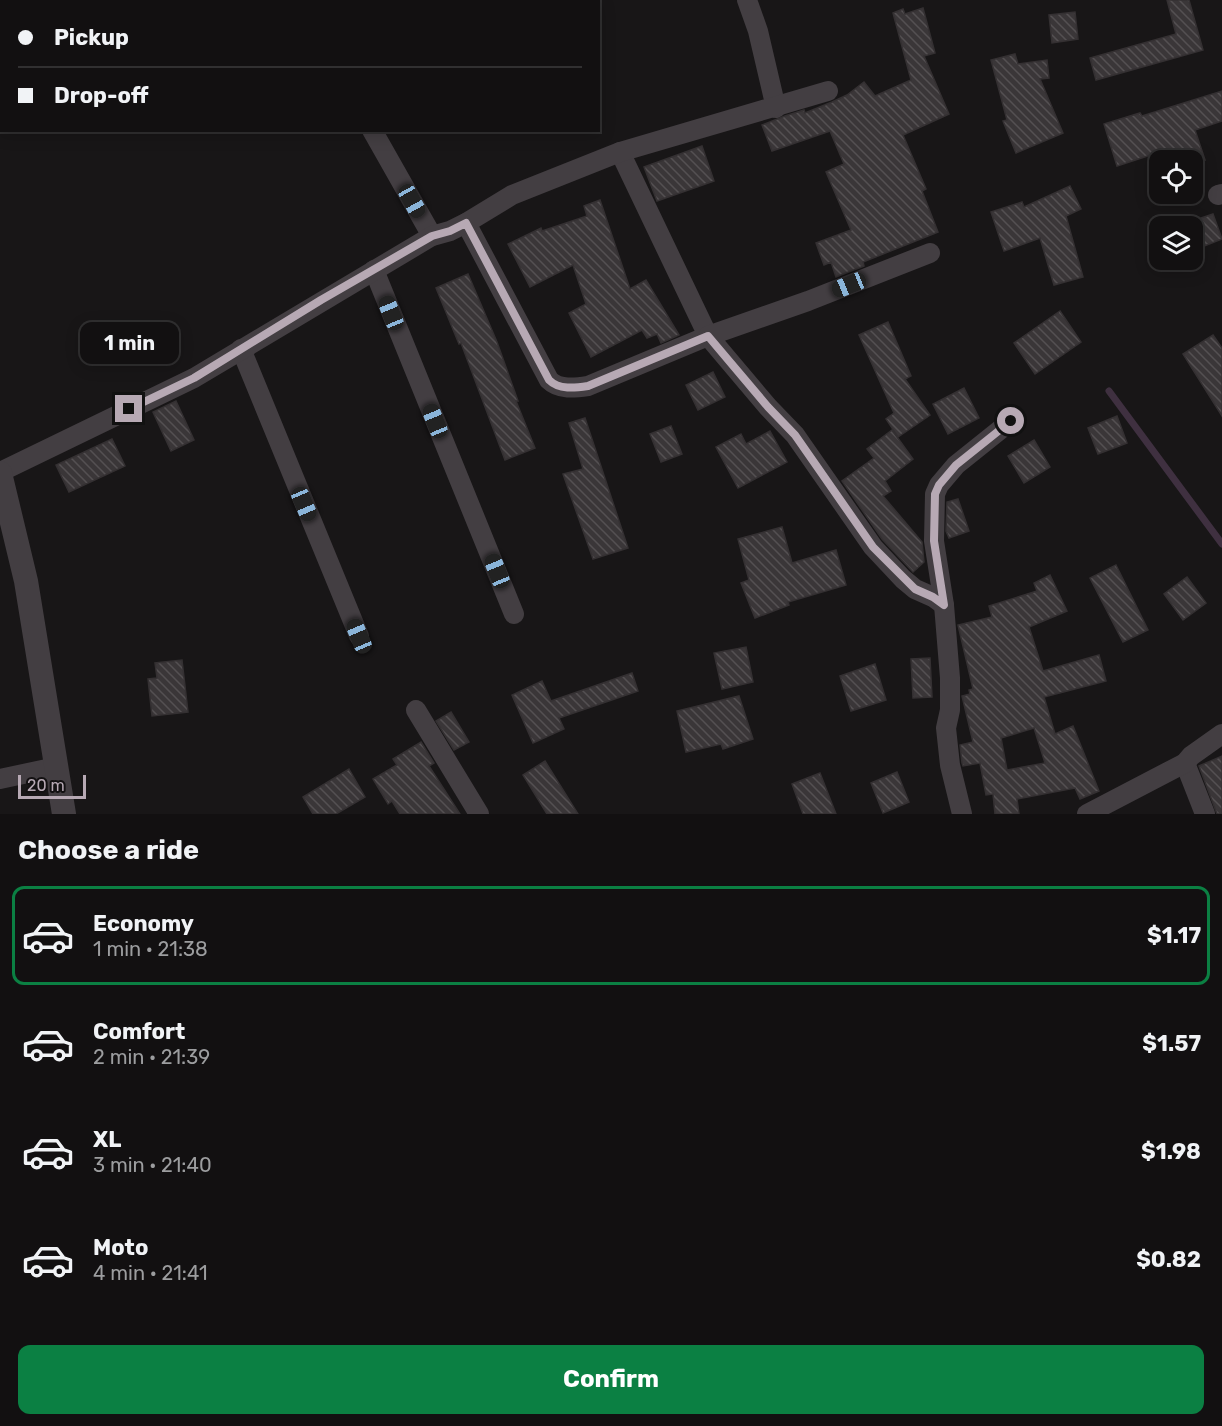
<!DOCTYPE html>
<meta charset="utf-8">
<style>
:root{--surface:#121011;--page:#1b191a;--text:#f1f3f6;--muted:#9c9d9f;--line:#313031;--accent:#0b8043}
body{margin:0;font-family:Rubik,sans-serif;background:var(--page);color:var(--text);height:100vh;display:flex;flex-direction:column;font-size:22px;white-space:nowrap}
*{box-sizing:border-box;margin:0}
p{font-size:20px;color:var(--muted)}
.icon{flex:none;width:33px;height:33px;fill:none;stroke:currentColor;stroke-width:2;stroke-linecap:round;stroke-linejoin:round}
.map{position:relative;height:814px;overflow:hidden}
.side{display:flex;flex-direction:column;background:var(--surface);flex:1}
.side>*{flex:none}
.hud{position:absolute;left:0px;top:0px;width:600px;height:132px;box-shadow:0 3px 15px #0003,0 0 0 2px var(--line);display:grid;align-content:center;height:132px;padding:0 18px;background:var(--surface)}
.fabs{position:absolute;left:1149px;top:150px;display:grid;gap:12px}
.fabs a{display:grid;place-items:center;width:54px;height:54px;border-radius:12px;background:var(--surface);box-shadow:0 3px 15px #0003,0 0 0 2px var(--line);font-size:30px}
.scale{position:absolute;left:18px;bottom:15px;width:68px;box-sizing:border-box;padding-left:6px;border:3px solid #b7a9b4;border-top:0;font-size:16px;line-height:21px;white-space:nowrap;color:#b7a9b4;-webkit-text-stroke:4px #131112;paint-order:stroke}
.end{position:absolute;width:27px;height:27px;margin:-14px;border:8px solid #b7a9b4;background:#111;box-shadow:0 0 0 3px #111}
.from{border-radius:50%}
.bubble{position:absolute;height:42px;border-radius:12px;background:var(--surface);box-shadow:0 3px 15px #0003,0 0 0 2px var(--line);font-size:20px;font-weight:700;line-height:42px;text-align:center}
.car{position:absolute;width:18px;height:36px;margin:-18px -9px;border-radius:8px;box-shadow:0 0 4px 2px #0007;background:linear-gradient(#222 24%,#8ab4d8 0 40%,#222 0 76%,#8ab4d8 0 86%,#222 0)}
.hud b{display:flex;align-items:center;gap:21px;height:57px;font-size:22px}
.hud b+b{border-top:2px solid var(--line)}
.hud i{width:15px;height:15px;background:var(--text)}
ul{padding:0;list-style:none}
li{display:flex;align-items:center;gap:18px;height:99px;margin:0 12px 9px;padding:0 6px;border:3px solid transparent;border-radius:12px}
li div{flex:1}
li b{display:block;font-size:22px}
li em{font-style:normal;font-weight:700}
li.on{border-color:var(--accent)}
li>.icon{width:54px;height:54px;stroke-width:1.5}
h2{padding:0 18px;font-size:27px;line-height:72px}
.primary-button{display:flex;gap:12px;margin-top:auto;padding:12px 18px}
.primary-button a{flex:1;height:69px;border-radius:12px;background:var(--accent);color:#fff;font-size:24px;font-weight:700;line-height:69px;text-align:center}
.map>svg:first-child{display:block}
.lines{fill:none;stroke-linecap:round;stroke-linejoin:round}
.stream{stroke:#3f3040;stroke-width:7}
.building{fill:url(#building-back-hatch);stroke:#343032;stroke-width:1.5;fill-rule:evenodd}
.service{stroke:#433e42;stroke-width:9}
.minor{stroke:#433e42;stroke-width:20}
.tertiary{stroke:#433e42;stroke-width:24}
.route{stroke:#b7a9b4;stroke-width:8}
</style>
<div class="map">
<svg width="1222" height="814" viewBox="0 0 1222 814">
<defs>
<pattern id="building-back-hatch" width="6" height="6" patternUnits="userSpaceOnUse" patternTransform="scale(1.5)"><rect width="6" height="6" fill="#3a3638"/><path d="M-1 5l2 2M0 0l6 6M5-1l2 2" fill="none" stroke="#545052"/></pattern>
</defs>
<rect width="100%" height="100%" fill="#181617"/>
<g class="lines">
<path class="stream" d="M 1109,391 L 1222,544"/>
</g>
<g class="building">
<path d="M 1167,0 L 1189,0 L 1203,50 L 1096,80 L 1090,58 L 1176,34 Z"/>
<path d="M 923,8 L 935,53 L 924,56 L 949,114 L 903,135 L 926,189 L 922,191 L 938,232 L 863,262 L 864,266 L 836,277 L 831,262 L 824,265 L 816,243 L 851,230 L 826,172 L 844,164 L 830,131 L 772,151 L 762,125 L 785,116 L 804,110 L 805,113 L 832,102 L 847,95 L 864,82 L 875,96 L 911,80 L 893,13 L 903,9 L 905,14 Z"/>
<path d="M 1075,12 L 1078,39 L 1052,43 L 1049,15 Z"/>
<path d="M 1015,54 L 1018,64 L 1047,60 L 1049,78 L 1040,79 L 1063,133 L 1016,153 L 1003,121 L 1007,120 L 991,60 Z"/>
<path d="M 1222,91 L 1222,121 L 1195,130 L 1205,160 L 1170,160 L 1166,150 L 1117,166 L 1104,124 L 1140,113 L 1142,116 Z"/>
<path d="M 702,146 L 714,181 L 657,201 L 644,167 Z"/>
<path d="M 1070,186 L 1081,209 L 1066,216 L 1083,277 L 1054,285 L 1040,238 L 1004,251 L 991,212 L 1022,202 L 1024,207 Z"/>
<path d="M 600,200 L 630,289 L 646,280 L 679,335 L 661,343 L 657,334 L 647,338 L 642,330 L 591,357 L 569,313 L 586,304 L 573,265 L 530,287 L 508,244 L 541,228 L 542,231 L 587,216 L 584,206 Z"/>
<path d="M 1213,214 L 1222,239 L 1192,251 L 1192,221 Z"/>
<path d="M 468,274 L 497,342 L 518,401 L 516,401 L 535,448 L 505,460 L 461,343 L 459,344 L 436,288 Z"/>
<path d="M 1060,311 L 1081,342 L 1035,374 L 1014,343 Z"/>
<path d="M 888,322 L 911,376 L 905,379 L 930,415 L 898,437 L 886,419 L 894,413 L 859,335 Z"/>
<path d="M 1213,335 L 1222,348 L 1222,416 L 1183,354 Z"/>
<path d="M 713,372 L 725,397 L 698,410 L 686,385 Z"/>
<path d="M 964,388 L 979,418 L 948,434 L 933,404 Z"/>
<path d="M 176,401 L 194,440 L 171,451 L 153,412 Z"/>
<path d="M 1117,416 L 1127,443 L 1098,454 L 1088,428 Z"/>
<path d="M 585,418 L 628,548 L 593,559 L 563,474 L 583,469 L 569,423 Z"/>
<path d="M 671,426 L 682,454 L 661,462 L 650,434 Z"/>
<path d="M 892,430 L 913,459 L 885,481 L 891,491 L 883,496 L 922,542 L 924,562 L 913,572 L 882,539 L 842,481 L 874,458 L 867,449 Z"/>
<path d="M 770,431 L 787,462 L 738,488 L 716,447 L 741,434 L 746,444 Z"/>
<path d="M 112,439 L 125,466 L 69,492 L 56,465 Z"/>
<path d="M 1034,440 L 1050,467 L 1024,483 L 1008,456 Z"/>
<path d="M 958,499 L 969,531 L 949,538 L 946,531 L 947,502 Z"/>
<path d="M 782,527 L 792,563 L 836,550 L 846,585 L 788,602 L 789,605 L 755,618 L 741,583 L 749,580 L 738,539 Z"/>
<path d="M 1116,565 L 1148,630 L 1123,642 L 1090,578 Z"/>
<path d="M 1050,575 L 1067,611 L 1029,627 L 1043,671 L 1099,655 L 1106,681 L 1044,697 L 1055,734 L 1073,726 L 1099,791 L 1080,799 L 1075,788 L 1017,799 L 1019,814 L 995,814 L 993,794 L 986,795 L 980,763 L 963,766 L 962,763 L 960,745 L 973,742 L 962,696 L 970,694 L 969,690 L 973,689 L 958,625 L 992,617 L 989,606 L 1037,591 L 1034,583 ZM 1034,728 L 1045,763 L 1007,770 L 1001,738 Z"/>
<path d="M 1187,577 L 1206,603 L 1183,620 L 1164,594 Z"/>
<path d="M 746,647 L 753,682 L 722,689 L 714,653 Z"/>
<path d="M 930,658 L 932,697 L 913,698 L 911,659 Z"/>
<path d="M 182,660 L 188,712 L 152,716 L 148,679 L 157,678 L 155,663 Z"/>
<path d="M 875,664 L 886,700 L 851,711 L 840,676 Z"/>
<path d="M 632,673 L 638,691 L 559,718 L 564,729 L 533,743 L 512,695 L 542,681 L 551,701 Z"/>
<path d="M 739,696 L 753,739 L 723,749 L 721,744 L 686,752 L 677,711 Z"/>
<path d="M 451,712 L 469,742 L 454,750 L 436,721 Z"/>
<path d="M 421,742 L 434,763 L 429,766 L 460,814 L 400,814 L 392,801 L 388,804 L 373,779 L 397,765 L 393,759 Z"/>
<path d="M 1222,756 L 1222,814 L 1217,814 L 1199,766 Z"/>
<path d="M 545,761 L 578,814 L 547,814 L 523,775 Z"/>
<path d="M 349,769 L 365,797 L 336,814 L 313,814 L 303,797 Z"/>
<path d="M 897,772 L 909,802 L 883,813 L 871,783 Z"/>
<path d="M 820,773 L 836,814 L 803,814 L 792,784 Z"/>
</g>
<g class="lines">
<g class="service">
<path d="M 121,2 L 121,0"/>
<path d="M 0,93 L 2,93"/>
</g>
<g class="minor">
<path d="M 300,0 L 301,2"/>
<path d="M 747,0 L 758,31 L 776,108"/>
<path d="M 372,130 L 432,236"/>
<path d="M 1218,195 L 1222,194"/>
<path d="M 466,223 L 549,380 C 559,390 575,388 588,386 L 708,336 L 620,152"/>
<path d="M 930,253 L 808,301 L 708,336 L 768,407 L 795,435 L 873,547 L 903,579 L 915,589 L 933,597 L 944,605"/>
<path d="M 374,270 L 514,614"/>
<path d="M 241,349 L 359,636"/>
<path d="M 0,472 L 194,378 L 432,236 L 450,231 L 466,223 L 512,195 L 620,152 L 828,91"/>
<path d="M 416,710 L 479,814"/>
<path d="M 1185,763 L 1205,814"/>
<path d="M 0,779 L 56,767"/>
<path d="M 962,814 L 950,765 L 946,728 L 950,710 L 950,678 L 944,605 L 934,541 L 935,494 L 939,485 L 956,465 L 1011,421"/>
<path d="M 1087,814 L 1185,763 L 1191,756 L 1222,734"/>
</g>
<path class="tertiary" d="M 0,473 L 26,581 L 64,814"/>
</g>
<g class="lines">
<path class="route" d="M 129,409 L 194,378 L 321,300 L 432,236 L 450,231 L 466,223 L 549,380 C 559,390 575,388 588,386 L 708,336 L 768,407 L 795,435 L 873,547 L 915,589 L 933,597 L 944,605 L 934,541 L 935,494 L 939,485 L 956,465 L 1011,421"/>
</g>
</svg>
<div class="fabs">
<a><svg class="icon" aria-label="locate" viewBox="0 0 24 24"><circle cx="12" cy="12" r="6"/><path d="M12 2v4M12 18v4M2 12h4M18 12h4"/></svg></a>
<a><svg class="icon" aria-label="layers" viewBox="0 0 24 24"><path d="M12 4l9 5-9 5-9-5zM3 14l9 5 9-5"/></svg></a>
</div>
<div class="scale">20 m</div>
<i class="end from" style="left:1011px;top:421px"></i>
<i class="end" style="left:129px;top:409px"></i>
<div class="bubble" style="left:80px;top:322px;width:99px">1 min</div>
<i class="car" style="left:412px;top:201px;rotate:151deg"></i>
<i class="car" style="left:849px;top:285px;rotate:248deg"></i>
<i class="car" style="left:391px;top:313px;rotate:338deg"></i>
<i class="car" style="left:435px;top:421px;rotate:338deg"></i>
<i class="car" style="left:304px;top:504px;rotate:157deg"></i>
<i class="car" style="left:497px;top:571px;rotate:338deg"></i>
<i class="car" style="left:359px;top:636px;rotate:337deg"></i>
<div class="hud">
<b><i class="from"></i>Pickup</b>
<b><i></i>Drop-off</b>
</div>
</div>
<section class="side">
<h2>Choose a ride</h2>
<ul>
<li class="on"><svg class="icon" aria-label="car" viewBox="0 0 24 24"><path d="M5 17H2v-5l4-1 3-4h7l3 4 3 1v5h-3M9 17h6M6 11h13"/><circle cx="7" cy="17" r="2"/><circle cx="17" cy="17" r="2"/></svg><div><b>Economy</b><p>1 min · 21:38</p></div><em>$1.17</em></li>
<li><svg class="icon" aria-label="car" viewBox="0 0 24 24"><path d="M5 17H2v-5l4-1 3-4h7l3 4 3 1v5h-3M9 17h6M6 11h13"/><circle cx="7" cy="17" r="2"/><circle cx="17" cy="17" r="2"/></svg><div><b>Comfort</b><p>2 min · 21:39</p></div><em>$1.57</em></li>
<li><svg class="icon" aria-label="car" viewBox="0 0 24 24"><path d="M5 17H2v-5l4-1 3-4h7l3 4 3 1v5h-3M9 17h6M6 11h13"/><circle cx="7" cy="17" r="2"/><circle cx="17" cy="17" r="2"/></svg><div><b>XL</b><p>3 min · 21:40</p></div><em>$1.98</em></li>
<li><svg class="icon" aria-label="car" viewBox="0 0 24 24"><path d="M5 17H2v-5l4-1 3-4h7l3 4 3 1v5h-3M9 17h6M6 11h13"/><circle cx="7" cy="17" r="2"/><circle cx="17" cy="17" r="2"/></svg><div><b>Moto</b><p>4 min · 21:41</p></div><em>$0.82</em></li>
</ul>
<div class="primary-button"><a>Confirm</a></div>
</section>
